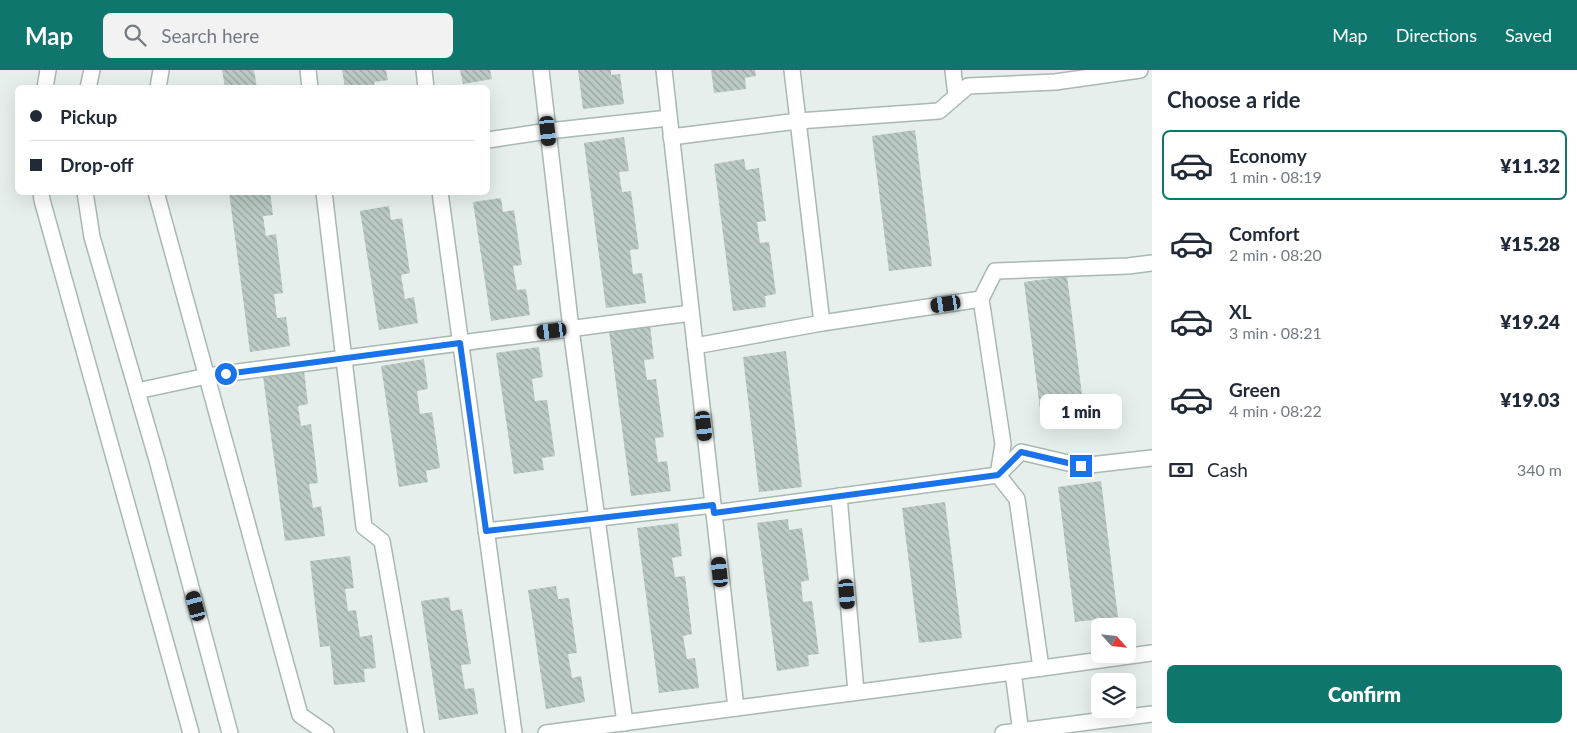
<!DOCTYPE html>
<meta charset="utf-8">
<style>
:root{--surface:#fff;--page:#f2f2f3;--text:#1f2937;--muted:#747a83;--line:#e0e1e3;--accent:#0f766e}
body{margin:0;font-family:Lato,sans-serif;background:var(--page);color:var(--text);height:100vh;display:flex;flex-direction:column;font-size:19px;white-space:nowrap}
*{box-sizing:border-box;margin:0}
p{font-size:16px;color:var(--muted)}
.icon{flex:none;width:28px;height:28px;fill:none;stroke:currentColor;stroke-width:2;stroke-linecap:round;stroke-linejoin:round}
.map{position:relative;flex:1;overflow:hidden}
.panel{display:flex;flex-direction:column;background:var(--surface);width:425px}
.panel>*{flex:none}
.top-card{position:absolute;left:15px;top:15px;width:475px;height:110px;border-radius:8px;box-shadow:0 5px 20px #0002;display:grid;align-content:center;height:110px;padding:0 15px;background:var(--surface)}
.needle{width:32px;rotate:117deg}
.buttons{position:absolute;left:1091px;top:548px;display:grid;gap:10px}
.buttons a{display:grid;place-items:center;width:45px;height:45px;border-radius:8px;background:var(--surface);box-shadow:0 5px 20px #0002;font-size:25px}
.end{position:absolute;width:22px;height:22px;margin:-11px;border:6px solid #1a73e8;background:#fff;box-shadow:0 0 0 2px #fff}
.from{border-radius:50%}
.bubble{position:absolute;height:35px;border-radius:8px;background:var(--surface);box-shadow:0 5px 20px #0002;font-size:16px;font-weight:800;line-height:35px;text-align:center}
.car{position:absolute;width:15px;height:30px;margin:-15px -8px;border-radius:6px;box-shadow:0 0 4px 1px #0007;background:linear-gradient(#222 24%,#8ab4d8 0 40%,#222 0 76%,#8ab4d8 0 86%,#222 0)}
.top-card b{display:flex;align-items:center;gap:18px;height:48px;font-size:19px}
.top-card b+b{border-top:1px solid var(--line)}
.top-card i{width:12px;height:12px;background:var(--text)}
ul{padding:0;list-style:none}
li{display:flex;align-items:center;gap:15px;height:70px;margin:0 10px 8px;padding:0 5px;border:2px solid transparent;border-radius:8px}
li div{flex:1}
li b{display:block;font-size:19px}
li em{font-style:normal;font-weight:800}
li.selected{border-color:var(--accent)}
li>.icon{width:45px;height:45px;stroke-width:1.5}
h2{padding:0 15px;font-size:22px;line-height:60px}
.pay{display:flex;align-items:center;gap:12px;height:55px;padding:0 15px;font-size:19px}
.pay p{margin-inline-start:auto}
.button{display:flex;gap:10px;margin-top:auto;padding:10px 15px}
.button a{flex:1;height:58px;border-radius:8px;background:var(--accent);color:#fff;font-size:20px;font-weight:800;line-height:58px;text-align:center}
header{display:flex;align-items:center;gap:30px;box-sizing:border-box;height:70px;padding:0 25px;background:var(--accent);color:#fff}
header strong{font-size:24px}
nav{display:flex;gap:28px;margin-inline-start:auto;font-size:18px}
.search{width:350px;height:45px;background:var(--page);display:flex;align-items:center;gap:12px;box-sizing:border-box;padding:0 18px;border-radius:8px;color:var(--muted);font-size:19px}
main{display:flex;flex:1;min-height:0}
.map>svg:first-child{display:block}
.building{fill:url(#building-back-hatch)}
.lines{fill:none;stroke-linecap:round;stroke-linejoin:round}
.minor-casing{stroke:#a8b8b2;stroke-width:18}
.minor{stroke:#fff;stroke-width:15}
.route{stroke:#1a73e8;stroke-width:6}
</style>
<header>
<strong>Map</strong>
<div class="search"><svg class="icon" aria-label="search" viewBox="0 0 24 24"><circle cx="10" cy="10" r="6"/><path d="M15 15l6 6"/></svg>Search here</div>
<nav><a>Map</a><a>Directions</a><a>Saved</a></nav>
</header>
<main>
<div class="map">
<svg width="1152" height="663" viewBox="0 0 1152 663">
<defs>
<pattern id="building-back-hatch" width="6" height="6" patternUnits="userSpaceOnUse" patternTransform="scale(1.25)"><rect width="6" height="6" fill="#bbcac4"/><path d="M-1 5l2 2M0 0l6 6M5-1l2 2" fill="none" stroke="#98a6a0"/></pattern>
</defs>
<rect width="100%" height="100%" fill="#e6efeb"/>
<g class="building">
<path d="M 222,0 L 254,0 L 257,18 L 225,18 Z"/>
<path d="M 342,0 L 386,0 L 388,10 L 374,12 L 375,18 L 345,18 Z"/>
<path d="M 460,0 L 490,0 L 492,9 L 463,14 Z"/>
<path d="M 578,0 L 611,0 L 611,5 L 620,4 L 624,34 L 583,39 Z"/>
<path d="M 711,0 L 755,0 L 756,6 L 745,8 L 746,19 L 714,23 Z"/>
<path d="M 915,60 L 932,196 L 889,201 L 872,66 Z"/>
<path d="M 624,67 L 629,101 L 619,102 L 622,122 L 631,121 L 639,179 L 630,180 L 633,204 L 642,203 L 646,233 L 606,238 L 584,73 Z"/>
<path d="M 744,89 L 746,100 L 759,98 L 766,151 L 757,152 L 760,173 L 769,172 L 776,224 L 765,226 L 766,237 L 733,241 L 714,94 Z"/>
<path d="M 229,122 L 270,122 L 273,145 L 263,146 L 266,166 L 276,164 L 283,223 L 274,224 L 277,248 L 286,247 L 290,276 L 250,282 Z"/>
<path d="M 501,128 L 503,142 L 514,140 L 522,195 L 513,196 L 517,220 L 526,219 L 530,245 L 491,251 L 473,132 Z"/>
<path d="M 389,136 L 391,150 L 402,148 L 410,203 L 401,205 L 405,229 L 414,227 L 418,253 L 379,260 L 360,141 Z"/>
<path d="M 1067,206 L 1084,341 L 1041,347 L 1024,212 Z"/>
<path d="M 650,255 L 654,289 L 644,290 L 647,310 L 656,309 L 664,367 L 655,368 L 658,392 L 667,391 L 671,421 L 631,426 L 609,261 Z"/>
<path d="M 539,277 L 543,307 L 532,309 L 535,331 L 547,330 L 555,386 L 542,388 L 544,400 L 514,404 L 496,283 Z"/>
<path d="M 786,281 L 802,417 L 759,422 L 743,287 Z"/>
<path d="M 424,289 L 428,319 L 417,321 L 420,344 L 432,342 L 440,398 L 426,401 L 428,412 L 399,417 L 381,296 Z"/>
<path d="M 304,301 L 308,334 L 298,336 L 301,356 L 311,354 L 318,413 L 309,414 L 313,438 L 321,436 L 325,466 L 285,471 L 263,306 Z"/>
<path d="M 1101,411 L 1118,547 L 1075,552 L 1058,417 Z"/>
<path d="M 945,432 L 962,568 L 919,573 L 902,438 Z"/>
<path d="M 788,449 L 789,460 L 802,458 L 809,510 L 801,512 L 803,532 L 812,531 L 819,584 L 808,585 L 809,596 L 777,601 L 757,453 Z"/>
<path d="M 678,453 L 682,486 L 672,488 L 675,507 L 685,506 L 692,564 L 683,566 L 687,589 L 695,588 L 699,618 L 659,623 L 637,458 Z"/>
<path d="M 350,486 L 354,518 L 345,519 L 348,541 L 356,540 L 360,567 L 372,565 L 376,598 L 364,599 L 365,612 L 334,615 L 330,576 L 320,577 L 310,491 Z"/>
<path d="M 556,516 L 558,529 L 569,528 L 577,583 L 568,584 L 572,608 L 581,606 L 585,632 L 546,639 L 528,520 Z"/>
<path d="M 449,527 L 451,541 L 462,539 L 471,594 L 461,595 L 465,619 L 474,618 L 478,644 L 439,650 L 421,531 Z"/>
</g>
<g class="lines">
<g class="minor-casing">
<g id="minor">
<path d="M 308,0 L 310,18"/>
<path d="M 424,0 L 426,18"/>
<path d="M 541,0 L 571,259 L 625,653"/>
<path d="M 664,0 L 736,638"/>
<path d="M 792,0 L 822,253"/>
<path d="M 953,0 L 956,26"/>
<path d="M 45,18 L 48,0"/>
<path d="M 88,18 L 92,0"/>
<path d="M 158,18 L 161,0"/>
<path d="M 671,67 L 798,51 L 939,41 L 968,16 L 1055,12 L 1140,0"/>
<path d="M 488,70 L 548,61 L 669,48"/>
<path d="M 41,122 L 42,130 L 191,663"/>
<path d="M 85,122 L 92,167 L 157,390 L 230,663"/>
<path d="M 156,122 L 300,645 L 326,663"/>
<path d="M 324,122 L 364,457 L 382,471 L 416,663"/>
<path d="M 440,122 L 514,663"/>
<path d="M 981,229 L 1003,374 L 998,405 L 1017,429 L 1041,598"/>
<path d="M 695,276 L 822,253 L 981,229 L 995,201 L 1128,196 L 1152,193"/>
<path d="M 137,321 L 207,306 L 691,243"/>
<path d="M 839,426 L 856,622"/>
<path d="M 714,443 L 998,405 L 1021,382 L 1081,396 L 1152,388"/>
<path d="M 486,461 L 713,435"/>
<path d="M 1013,602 L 1021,663"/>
<path d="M 546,663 L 1013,602 L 1152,583"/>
<path d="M 1003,663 L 1152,644"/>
</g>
</g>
<use href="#minor" class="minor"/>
</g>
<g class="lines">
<path class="route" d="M 226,304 L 460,273 L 486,461 L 713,435 L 714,443 L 998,405 L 1021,382 L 1081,396"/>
</g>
</svg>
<div class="buttons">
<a><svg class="needle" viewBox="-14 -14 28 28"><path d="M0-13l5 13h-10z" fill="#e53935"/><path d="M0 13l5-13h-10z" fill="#747a83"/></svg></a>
<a><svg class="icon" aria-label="layers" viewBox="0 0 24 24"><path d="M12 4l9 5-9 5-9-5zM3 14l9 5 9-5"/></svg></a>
</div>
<i class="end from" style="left:226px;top:304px"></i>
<i class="end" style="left:1081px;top:396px"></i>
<div class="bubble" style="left:1040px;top:324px;width:82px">1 min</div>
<i class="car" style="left:548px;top:61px;rotate:174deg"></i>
<i class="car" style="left:946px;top:234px;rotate:261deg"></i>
<i class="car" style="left:552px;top:261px;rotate:263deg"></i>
<i class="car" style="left:704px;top:356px;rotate:174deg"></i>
<i class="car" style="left:720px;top:502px;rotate:354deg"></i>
<i class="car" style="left:847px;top:524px;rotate:175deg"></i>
<i class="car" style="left:196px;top:536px;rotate:345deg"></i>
<div class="top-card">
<b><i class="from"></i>Pickup</b>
<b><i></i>Drop-off</b>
</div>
</div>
<section class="panel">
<h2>Choose a ride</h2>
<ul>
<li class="selected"><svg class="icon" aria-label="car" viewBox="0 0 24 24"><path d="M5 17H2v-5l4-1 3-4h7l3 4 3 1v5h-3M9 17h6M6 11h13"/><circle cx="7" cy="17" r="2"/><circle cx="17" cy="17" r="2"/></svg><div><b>Economy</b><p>1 min · 08:19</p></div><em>¥11.32</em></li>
<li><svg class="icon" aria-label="car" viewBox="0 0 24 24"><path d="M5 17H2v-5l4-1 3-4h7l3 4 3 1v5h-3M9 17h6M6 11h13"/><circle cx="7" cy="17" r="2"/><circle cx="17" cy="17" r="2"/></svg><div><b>Comfort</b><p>2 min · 08:20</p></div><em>¥15.28</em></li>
<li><svg class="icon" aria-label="car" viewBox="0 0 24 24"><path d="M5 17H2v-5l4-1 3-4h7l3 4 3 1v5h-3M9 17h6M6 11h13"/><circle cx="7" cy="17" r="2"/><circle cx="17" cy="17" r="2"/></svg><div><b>XL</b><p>3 min · 08:21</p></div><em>¥19.24</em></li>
<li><svg class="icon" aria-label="car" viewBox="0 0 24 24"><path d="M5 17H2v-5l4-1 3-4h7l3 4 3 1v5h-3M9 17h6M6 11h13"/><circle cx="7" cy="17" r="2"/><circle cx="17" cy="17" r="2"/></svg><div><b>Green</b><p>4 min · 08:22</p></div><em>¥19.03</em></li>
</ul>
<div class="pay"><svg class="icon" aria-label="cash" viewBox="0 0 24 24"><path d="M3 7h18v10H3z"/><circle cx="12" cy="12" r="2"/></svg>Cash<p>340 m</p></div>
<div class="button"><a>Confirm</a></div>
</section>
</main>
